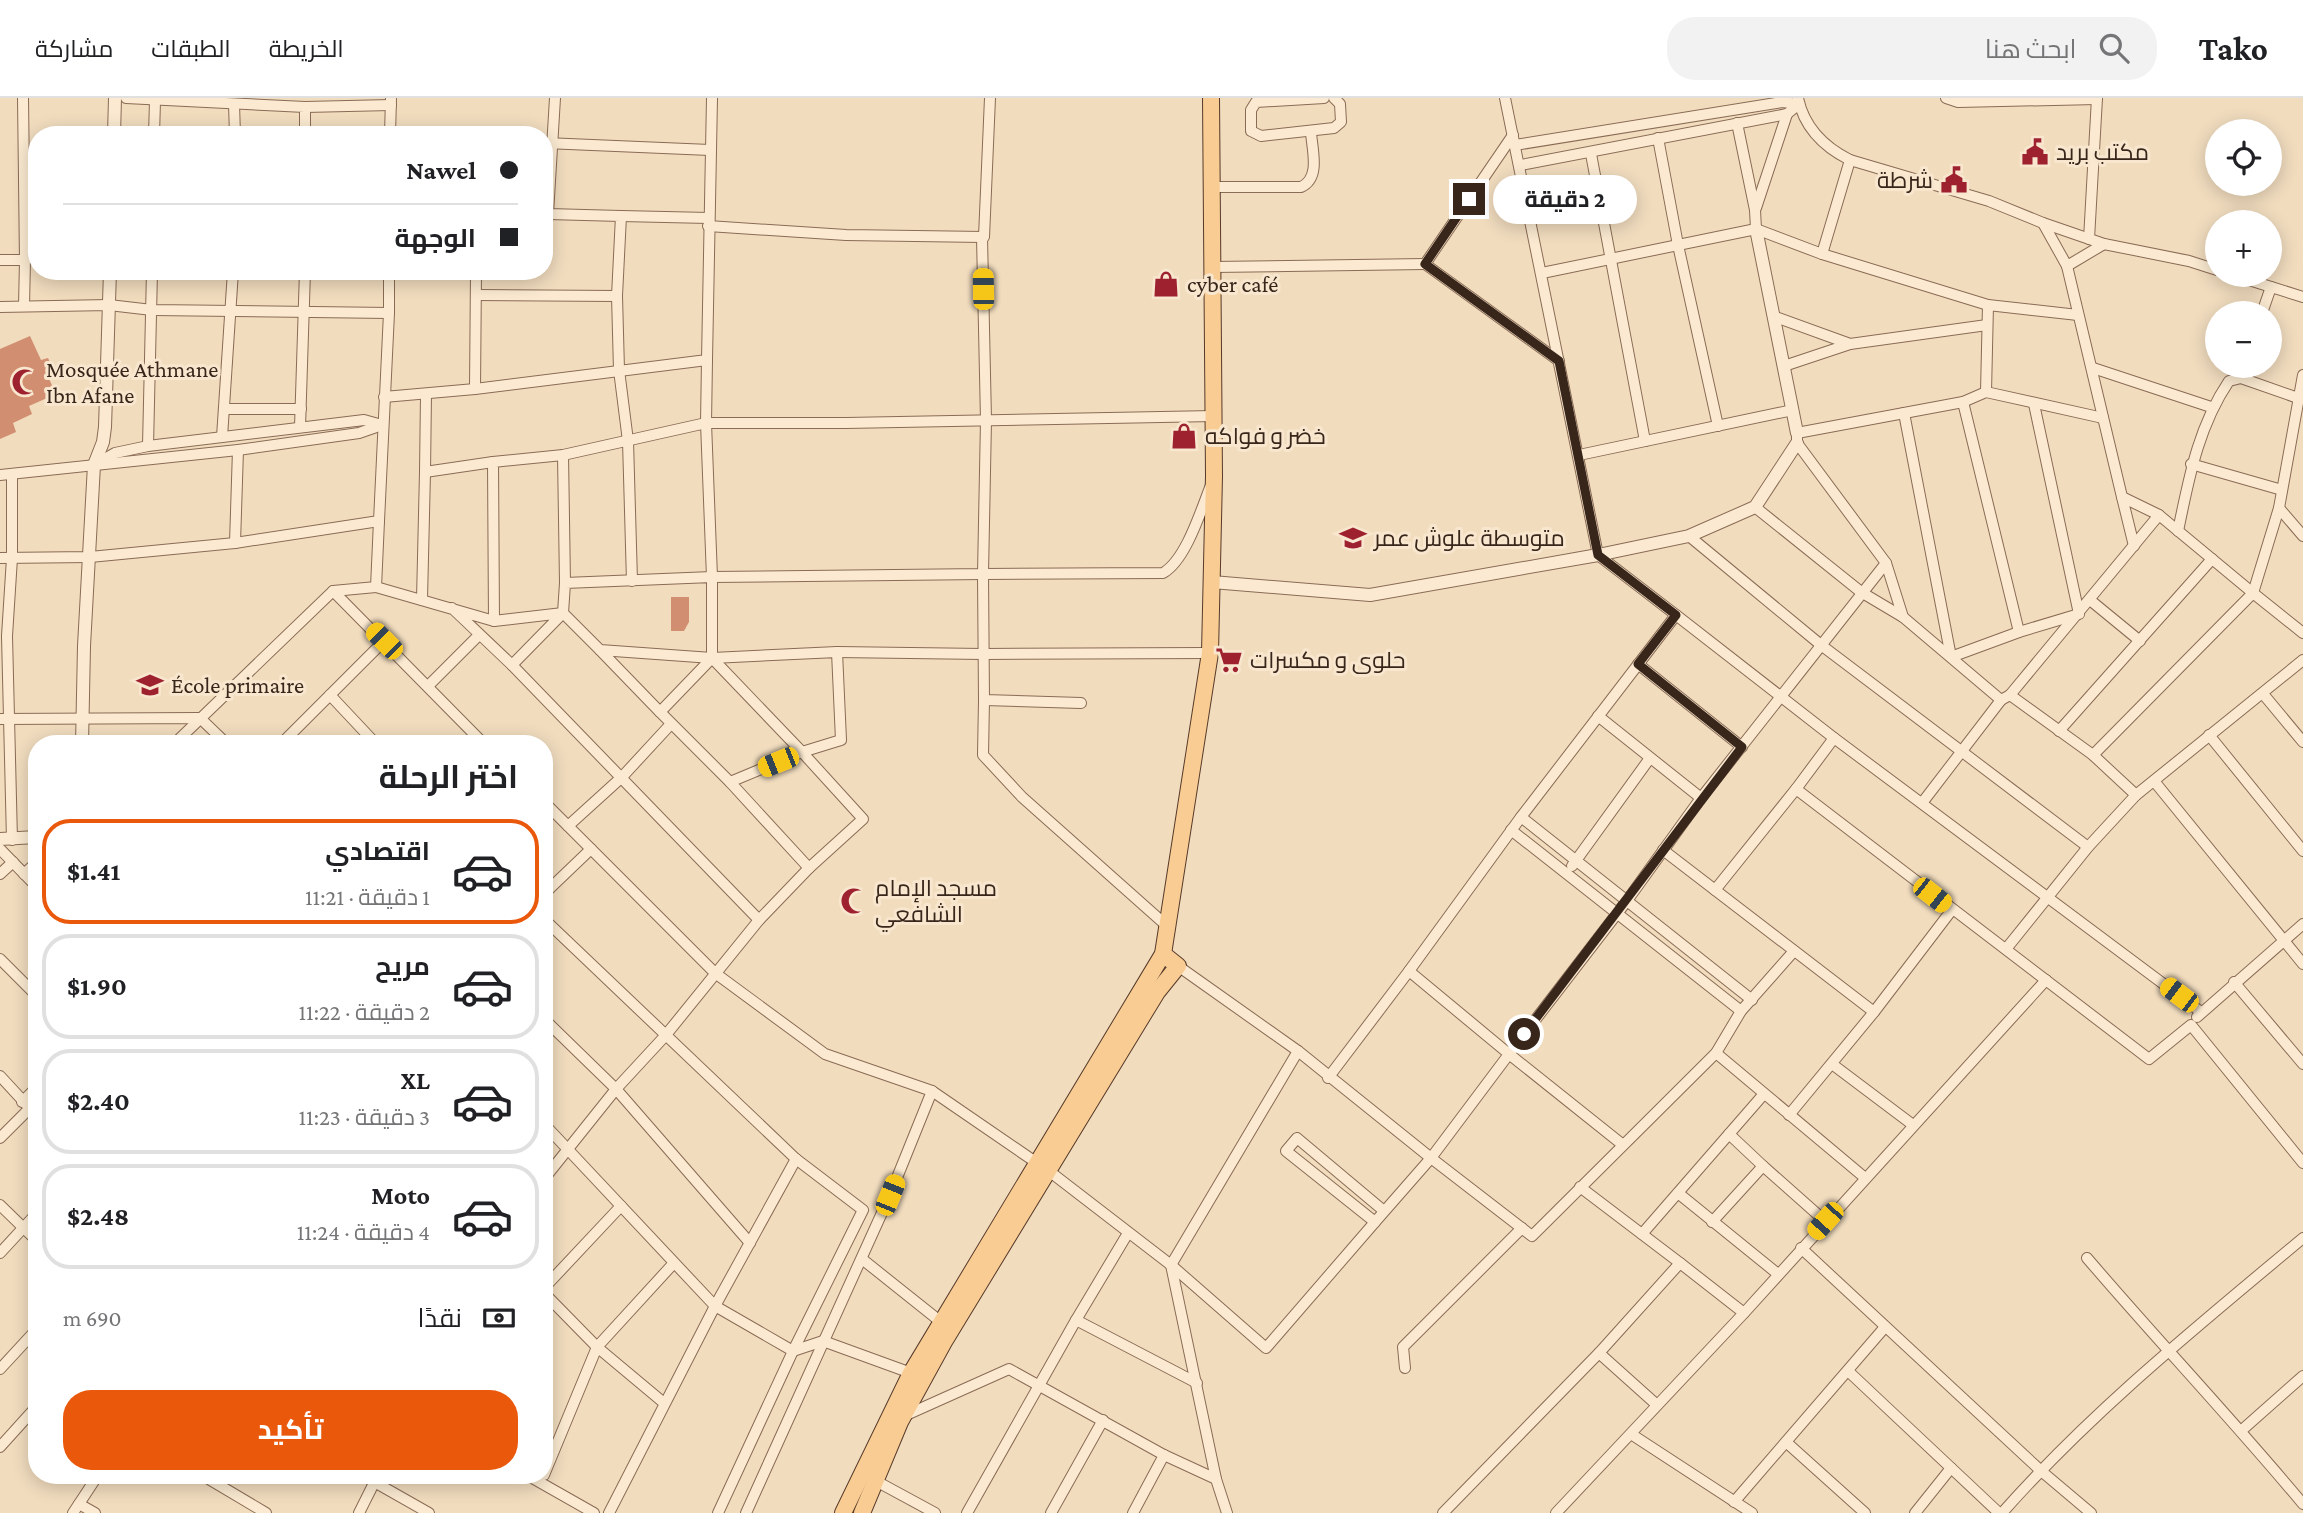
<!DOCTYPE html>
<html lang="ar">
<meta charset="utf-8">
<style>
:root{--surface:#fff;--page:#f2f2f2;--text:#202124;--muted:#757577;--line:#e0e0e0;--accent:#ea580c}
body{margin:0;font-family:"Crimson Pro",Cairo,serif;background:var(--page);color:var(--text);direction:rtl;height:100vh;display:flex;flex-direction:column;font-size:26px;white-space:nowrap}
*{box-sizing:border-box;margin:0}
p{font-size:23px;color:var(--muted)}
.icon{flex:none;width:38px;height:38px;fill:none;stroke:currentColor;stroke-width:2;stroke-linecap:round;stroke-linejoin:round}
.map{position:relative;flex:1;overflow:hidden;direction:ltr}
.sheet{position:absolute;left:28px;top:637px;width:525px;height:749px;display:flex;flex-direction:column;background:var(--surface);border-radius:28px;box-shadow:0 4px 18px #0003;direction:rtl}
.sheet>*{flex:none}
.guide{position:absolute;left:28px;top:28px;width:525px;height:154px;border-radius:28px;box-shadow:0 4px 18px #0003;direction:rtl;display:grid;align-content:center;height:154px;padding:0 35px;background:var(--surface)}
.tools{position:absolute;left:2205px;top:21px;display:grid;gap:14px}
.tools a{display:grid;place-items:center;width:77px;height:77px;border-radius:50%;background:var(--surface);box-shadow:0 4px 18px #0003;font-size:35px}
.end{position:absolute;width:32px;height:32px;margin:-16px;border:9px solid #38261b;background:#fff;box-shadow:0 0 0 4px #fff}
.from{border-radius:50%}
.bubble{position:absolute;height:49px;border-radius:24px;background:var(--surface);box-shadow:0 4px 18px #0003;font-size:23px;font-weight:700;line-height:49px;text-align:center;direction:rtl}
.car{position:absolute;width:21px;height:42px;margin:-21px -10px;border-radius:9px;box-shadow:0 0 5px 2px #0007;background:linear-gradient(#f5c518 24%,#345 0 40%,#f5c518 0 76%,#345 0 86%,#f5c518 0)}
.guide b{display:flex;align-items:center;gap:24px;height:66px;font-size:26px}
.guide b+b{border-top:2px solid var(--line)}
.guide i{width:18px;height:18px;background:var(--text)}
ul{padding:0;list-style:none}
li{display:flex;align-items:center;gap:21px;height:105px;margin:0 14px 10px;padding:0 21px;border:4px solid var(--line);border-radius:28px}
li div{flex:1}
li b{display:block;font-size:26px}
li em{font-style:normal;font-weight:700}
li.current{border-color:var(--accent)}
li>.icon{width:63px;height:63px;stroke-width:1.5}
h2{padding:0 35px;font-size:32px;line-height:84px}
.pay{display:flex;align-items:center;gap:18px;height:77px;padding:0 35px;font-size:26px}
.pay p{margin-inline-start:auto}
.primary-button{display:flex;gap:14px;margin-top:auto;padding:14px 35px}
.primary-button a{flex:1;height:80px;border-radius:28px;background:var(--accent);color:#fff;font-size:28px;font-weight:700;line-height:80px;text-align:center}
header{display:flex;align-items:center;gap:42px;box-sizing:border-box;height:98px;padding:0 35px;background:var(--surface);border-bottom:2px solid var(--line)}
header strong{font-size:33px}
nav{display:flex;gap:38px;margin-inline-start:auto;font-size:24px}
.search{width:490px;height:63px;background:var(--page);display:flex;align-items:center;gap:18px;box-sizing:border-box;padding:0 24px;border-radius:28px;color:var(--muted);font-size:26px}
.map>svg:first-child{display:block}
.building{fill:#d28e71}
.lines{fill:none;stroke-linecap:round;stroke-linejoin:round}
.minor-casing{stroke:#8a6b55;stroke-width:12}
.tertiary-casing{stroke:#8a6b55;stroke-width:14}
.primary-casing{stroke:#573a2a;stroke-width:18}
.minor{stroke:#fbead1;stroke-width:10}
.tertiary{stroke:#fbead1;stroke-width:12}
.primary{stroke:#f8cc92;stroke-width:16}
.route{stroke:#38261b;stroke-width:9}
.labels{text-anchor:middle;stroke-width:6;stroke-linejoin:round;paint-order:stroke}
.poi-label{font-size:23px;fill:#38261b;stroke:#f8e7ce;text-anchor:start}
</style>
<header>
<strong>Tako</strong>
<div class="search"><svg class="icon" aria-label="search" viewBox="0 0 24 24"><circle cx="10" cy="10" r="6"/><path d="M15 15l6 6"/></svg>ابحث هنا</div>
<nav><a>الخريطة</a><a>الطبقات</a><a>مشاركة</a></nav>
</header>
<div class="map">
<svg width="2303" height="1415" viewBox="0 0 2303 1415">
<rect width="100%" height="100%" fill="#f1dcbe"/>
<g class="building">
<path d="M 30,238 L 41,262 L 48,260 L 52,269 L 45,272 L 56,296 L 29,308 L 32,316 L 13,325 L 16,334 L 0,341 L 0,251 Z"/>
<path d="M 671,499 L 689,499 L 689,524 L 684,533 L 671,533 Z"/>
</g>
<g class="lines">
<g class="minor-casing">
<g id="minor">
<path d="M 126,0 L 305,9 L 305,37"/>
<path d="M 555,0 L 548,116 L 621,118 L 617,198 L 619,272 L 628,343 L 632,483"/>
<path d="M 1324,0 L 1256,4 L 1251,12 L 1251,33 L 1261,38 L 1334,30 L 1341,24 L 1340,6 L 1334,0"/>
<path d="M 1798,0 C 1804,29 1824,49 1850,62 L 1989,103 L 2043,125 L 2104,146 L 2189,163 L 2217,172"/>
<path d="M 1946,0 L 1958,4 L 2097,1"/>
<path d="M 234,6 L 235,37"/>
<path d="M 305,9 L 391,7"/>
<path d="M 1737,25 L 1755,112 L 1756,131"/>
<path d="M 154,37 L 155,3"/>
<path d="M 390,37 L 391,0"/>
<path d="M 1513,37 L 1425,166 L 1559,263"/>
<path d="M 1658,40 L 1678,147 L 1718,328"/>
<path d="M 545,45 L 710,52"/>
<path d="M 1515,47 L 1782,4 L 1799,6"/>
<path d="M 1591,56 L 1645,343"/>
<path d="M 1521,67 L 1787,16 L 1799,6"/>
<path d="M 1212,89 L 1301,89 C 1321,80 1312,52 1311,34"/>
<path d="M 1756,110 L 1787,16"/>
<path d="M 621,118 L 709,120"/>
<path d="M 2043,125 L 2067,168 L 2104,146"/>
<path d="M 708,128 L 846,137 L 984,139 L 990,0"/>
<path d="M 2089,141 L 2097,0"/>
<path d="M 1822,156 L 1850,62"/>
<path d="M 0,162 L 25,162 L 23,0"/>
<path d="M 2067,168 L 2122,399"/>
<path d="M 1212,169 L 1425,166"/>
<path d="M 1542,175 L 1756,131 L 1822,156 L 1988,207"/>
<path d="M 2233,177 L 2303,199"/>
<path d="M 476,197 L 617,198"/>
<path d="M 24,208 L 25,162"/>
<path d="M 0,209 L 109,207 L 152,212 L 389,215 L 389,173"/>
<path d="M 2262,215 L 2271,189"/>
<path d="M 1773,218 L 1850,246"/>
<path d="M 707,262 L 706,325 L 846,325 L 1214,318"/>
<path d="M 1784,268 L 1850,246 L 1987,227"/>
<path d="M 2093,270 L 2211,309"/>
<path d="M 2303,277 L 2279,410 L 2253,495 L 2303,535"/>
<path d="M 2241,280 L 2298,300"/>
<path d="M 475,291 L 476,173"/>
<path d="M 1986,294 L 1988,207 L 2078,217"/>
<path d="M 426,296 L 425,374 L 493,364"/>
<path d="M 384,299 L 475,291 L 707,262 L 712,0"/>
<path d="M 1963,304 L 2019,534"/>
<path d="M 224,311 L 301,311"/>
<path d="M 1904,315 L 1951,559 L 2019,534 L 2079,516 L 2034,306"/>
<path d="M 300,329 L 305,173"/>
<path d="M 222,339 L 233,173"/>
<path d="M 148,348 L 152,173"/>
<path d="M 563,357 L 565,485"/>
<path d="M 1579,357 L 1793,312"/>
<path d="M 2191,366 L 2282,392"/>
<path d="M 94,367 L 115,355 L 148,348 L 364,322 L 382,327"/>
<path d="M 0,377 L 238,352 L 359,335 L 382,327"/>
<path d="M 1755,409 L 1861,494 L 1903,519 L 2001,602"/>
<path d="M 2279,410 L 2303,438"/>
<path d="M 2178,433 C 2189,380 2198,329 2229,283 L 2241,280 L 2245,268"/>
<path d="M 1689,438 L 1821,547 L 2088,749"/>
<path d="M 235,445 L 238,352"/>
<path d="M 2134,448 L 2122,399 L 2159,417"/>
<path d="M 0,460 L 90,459 L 235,445 L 379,423 L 389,215"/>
<path d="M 1886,465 L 1903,519"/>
<path d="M 712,479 L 712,560 L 600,552 L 563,515 L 565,485 Z"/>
<path d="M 376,489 L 494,523 L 563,515 L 512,567 L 452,510"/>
<path d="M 333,493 L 484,646"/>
<path d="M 422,502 L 425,374"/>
<path d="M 2090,502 L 2140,543"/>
<path d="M 1676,517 L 1834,640 L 2201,914"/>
<path d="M 494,523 L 493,364 L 563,357 L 706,325 L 712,479 L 983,476 L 986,322 L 982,139"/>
<path d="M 837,554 L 983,556 L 1210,555"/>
<path d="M 1638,566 L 1742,649"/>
<path d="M 512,567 L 759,822"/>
<path d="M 428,588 L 479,537"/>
<path d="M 330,597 L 376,646"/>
<path d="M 2010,597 L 2093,657 L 2136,697"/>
<path d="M 2264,597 L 2303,644"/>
<path d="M 984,602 L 983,657 L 1022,699 L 1167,828"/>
<path d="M 1081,605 L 984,602 L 983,476 L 1163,475 C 1186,462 1201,412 1211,387"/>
<path d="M 660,614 L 730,684 L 802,654 L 712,560"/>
<path d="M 1598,618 L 1701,700"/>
<path d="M 0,621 L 200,620 L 227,646"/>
<path d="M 2059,633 L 2212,461"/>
<path d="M 2209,637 L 2303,753"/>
<path d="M 174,646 L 333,493 L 376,489 L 379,423"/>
<path d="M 281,646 L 384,543"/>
<path d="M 2154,683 L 2303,866"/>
<path d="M 730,684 L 809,770"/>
<path d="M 1796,691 L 1834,640"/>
<path d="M 544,704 L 715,875 L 825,956 L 932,993 L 1037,1065"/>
<path d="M 1922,705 L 2001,602 L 2010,597 L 2159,417 L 2253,495 L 2093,657"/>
<path d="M 1521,719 L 1752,902"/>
<path d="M 568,728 L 622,679 L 670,627"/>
<path d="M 1511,732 L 1741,913"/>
<path d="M 12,742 L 7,538 L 12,460 L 12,376"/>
<path d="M 0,751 L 37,789"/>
<path d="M 1663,752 L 1874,914"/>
<path d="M 1572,768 L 1650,660"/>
<path d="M 0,776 L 13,764"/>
<path d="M 24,776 L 37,764"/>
<path d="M 1715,792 L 1796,691 L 2149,961 L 2191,927 L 2303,1065"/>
<path d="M 544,796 L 591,751"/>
<path d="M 544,821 L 796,1061 L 863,1112 L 793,1253 L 718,1415"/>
<path d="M 2006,851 L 2088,749 L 2136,697 L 2303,562"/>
<path d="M 0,861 L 37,898"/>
<path d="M 1178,868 L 1298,953 L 1431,1060 L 1509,956 L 1409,873 L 1328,980"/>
<path d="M 1409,873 L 1521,719 L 1676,517 L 1598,457 L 1505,0"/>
<path d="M 2234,884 L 2303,966"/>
<path d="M 2197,919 L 2303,826"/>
<path d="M 544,921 L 616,991 L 750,1145"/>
<path d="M 1716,955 L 1864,1079"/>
<path d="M 1832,966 L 1913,1027"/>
<path d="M 0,978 L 37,1018"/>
<path d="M 22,1004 L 37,989"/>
<path d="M 1789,1017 L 1874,914 L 1951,813"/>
<path d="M 544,1026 L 715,1208 L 793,1253 L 823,1243 L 911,1275"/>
<path d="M 1729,1036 L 1763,1068"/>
<path d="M 0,1040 L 29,1011"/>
<path d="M 1623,1047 L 1509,956 L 1626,804 L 1701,700 L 1886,465 L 1797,345 L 1797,335 L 1963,304 L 1986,294 L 2103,320"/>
<path d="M 1049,1073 L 1171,1167 L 1266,1250 L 1375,1124"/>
<path d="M 544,1081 L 616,991 L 665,938 L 759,822 L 809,770 L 863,721 L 802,654 L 841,642 L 837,554 L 712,560 L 660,614 L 600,552"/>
<path d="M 1678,1095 L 1778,1176"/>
<path d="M 0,1107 L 37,1143"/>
<path d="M 1384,1113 L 1297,1040 L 1286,1053 L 1375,1124 L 1431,1060 L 1532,1138 L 1716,955 L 1741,913 L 1794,853"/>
<path d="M 1712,1124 L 1763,1068 L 1825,1123"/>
<path d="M 1642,1136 L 1763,997"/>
<path d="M 1801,1150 L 2040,1372 L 2091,1415"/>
<path d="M 0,1155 L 37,1115"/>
<path d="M 2087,1160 C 2158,1243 2233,1322 2303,1406"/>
<path d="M 862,1161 L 941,1224"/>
<path d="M 1680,1165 L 1744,1215"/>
<path d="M 544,1190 L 621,1108"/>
<path d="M 544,1195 L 597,1249 L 664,1305"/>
<path d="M 1076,1222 L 1197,1285"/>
<path d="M 1599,1255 L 1657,1307"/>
<path d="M 1405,1270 L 1403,1249 L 1522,1130"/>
<path d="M 0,1271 L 37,1231"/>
<path d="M 1848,1273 L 1999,1415"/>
<path d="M 904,1318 L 1009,1271 L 1164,1357 L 1216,1381"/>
<path d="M 2242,1332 L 2303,1278"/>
<path d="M 1631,1336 L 1752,1415"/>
<path d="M 1786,1344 L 1865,1415"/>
<path d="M 0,1349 L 37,1308"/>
<path d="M 202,1377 L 266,1415"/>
<path d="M 362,1377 L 429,1415"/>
<path d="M 527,1377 L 594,1415"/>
<path d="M 544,1377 L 597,1249 L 673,1166"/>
<path d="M 876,1383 L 935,1415"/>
<path d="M 1734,1404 L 1885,1229"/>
<path d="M 79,1406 L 95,1415"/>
<path d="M 73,1415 L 98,1377"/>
<path d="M 359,1415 L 378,1377"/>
<path d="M 609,1415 L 715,1208 L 796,1061"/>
<path d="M 746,1415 L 890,1097 L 932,993"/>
<path d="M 967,1415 L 1076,1222 L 1128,1135"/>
<path d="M 1051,1415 L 1103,1322"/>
<path d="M 1133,1415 L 1164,1357"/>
<path d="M 1227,1415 L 1216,1381 L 1171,1167 L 1298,953"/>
<path d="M 1443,1415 L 1599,1255 L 1680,1165 L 1580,1089"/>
<path d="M 1556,1415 L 1744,1215 L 2046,882"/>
<path d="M 1915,1415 L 1951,1370"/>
<path d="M 2002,1415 C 2092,1313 2199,1227 2303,1140"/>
</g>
</g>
<g class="tertiary-casing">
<g id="tertiary">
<path d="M 114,37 L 115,0"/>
<path d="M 1756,131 L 1797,335"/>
<path d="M 1212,484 L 1370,497 L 1598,457 L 1689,438 L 1755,409 L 1797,345"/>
<path d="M 82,646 L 84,548 L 94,367 L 103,344 L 105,329 L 110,173"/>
<path d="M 0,741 L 37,739"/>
</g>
</g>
<g class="primary-casing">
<g id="primary">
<path d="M 843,1415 L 911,1275 L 1163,856 L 1210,555 L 1214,378 L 1211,0"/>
<path d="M 862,1415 L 900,1324 L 945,1242 L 1157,894 L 1178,868 L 1163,856"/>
</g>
</g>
<use href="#minor" class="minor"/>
<use href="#tertiary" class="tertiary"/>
<use href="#primary" class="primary"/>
</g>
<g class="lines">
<path class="route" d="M 1469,101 L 1425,166 L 1559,263 L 1598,457 L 1676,517 L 1638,566 L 1742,649 L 1524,936"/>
</g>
<defs>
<g id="civic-bare" transform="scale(2.1)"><path d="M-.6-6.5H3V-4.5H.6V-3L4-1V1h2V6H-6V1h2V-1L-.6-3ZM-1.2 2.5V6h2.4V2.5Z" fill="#9e2130" stroke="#f8e7ce" stroke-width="2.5" paint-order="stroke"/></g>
<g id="shop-bare" transform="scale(2.1)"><path d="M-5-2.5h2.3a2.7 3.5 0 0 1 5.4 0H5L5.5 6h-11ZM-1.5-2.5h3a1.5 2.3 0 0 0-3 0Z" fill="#9e2130" stroke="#f8e7ce" stroke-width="2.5" paint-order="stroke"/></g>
<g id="mosque-bare" transform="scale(2.1)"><path d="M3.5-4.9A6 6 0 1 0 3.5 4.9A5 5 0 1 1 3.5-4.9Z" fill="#9e2130" stroke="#f8e7ce" stroke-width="2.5" paint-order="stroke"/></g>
<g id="school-bare" transform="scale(2.1)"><path d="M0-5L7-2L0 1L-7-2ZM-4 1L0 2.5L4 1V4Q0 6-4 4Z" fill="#9e2130" stroke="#f8e7ce" stroke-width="2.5" paint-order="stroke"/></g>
<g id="supermarket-bare" transform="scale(2.1)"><path d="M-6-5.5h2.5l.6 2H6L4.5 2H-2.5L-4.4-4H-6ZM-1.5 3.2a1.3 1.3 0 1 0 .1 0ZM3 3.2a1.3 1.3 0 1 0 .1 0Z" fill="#9e2130" stroke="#f8e7ce" stroke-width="2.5" paint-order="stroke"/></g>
</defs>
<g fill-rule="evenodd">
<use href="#civic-bare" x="2035" y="54"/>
<use href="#civic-bare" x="1954" y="82"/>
<use href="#shop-bare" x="1166" y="186"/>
<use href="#mosque-bare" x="25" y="284"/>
<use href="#shop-bare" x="1184" y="338"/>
<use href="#school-bare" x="1353" y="440"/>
<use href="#supermarket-bare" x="1229" y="562"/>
<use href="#school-bare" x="150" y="587"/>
<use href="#mosque-bare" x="854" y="803"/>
</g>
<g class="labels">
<g class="poi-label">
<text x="2056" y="62">مكتب بريد</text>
<text x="1933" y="90" text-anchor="end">شرطة</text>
<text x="1187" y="194">cyber café</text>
<text x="46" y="279">Mosquée Athmane<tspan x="46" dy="26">Ibn Afane</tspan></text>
<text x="1205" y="346">خضر و فواكه</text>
<text x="1374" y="448">متوسطة علوش عمر</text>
<text x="1250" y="570">حلوى و مكسرات</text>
<text x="171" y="595">École primaire</text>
<text x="875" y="798">مسجد الإمام<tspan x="875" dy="26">الشافعي</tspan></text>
</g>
</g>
</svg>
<div class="tools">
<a><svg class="icon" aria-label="locate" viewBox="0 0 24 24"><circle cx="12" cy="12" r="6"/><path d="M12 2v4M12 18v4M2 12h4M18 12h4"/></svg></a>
<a>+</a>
<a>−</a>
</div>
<i class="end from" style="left:1524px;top:936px"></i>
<i class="end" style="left:1469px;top:101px"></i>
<div class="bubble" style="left:1493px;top:77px;width:144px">2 دقيقة</div>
<i class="car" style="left:983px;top:191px;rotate:359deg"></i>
<i class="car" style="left:384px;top:543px;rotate:315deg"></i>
<i class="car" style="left:778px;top:664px;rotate:248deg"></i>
<i class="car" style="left:1932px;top:797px;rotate:128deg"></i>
<i class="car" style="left:2179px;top:897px;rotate:307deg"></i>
<i class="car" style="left:890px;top:1097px;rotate:22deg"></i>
<i class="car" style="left:1825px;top:1123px;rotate:222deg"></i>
<div class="guide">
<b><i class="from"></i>Nawel</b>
<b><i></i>الوجهة</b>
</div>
<section class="sheet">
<h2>اختر الرحلة</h2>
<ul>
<li class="current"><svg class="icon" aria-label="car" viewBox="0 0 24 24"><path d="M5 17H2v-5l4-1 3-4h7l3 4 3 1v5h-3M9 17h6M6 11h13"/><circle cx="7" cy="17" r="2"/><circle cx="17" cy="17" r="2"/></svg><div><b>اقتصادي</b><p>1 دقيقة · 11:21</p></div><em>$1.41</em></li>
<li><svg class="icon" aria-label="car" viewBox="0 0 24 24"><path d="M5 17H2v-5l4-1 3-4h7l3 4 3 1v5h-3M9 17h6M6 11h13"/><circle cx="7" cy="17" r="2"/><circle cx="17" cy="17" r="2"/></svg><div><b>مريح</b><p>2 دقيقة · 11:22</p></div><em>$1.90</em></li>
<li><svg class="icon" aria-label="car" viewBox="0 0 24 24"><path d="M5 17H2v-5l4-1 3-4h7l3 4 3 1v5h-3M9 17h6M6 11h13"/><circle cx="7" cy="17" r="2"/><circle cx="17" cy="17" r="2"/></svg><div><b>XL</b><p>3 دقيقة · 11:23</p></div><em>$2.40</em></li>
<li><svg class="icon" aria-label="car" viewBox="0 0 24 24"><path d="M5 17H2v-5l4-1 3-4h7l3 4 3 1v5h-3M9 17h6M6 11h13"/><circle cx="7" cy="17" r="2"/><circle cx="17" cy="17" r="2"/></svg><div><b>Moto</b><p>4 دقيقة · 11:24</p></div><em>$2.48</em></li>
</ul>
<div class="pay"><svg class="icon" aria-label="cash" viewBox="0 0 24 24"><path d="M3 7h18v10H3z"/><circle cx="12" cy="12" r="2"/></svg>نقدًا<p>690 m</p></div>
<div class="primary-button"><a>تأكيد</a></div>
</section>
</div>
